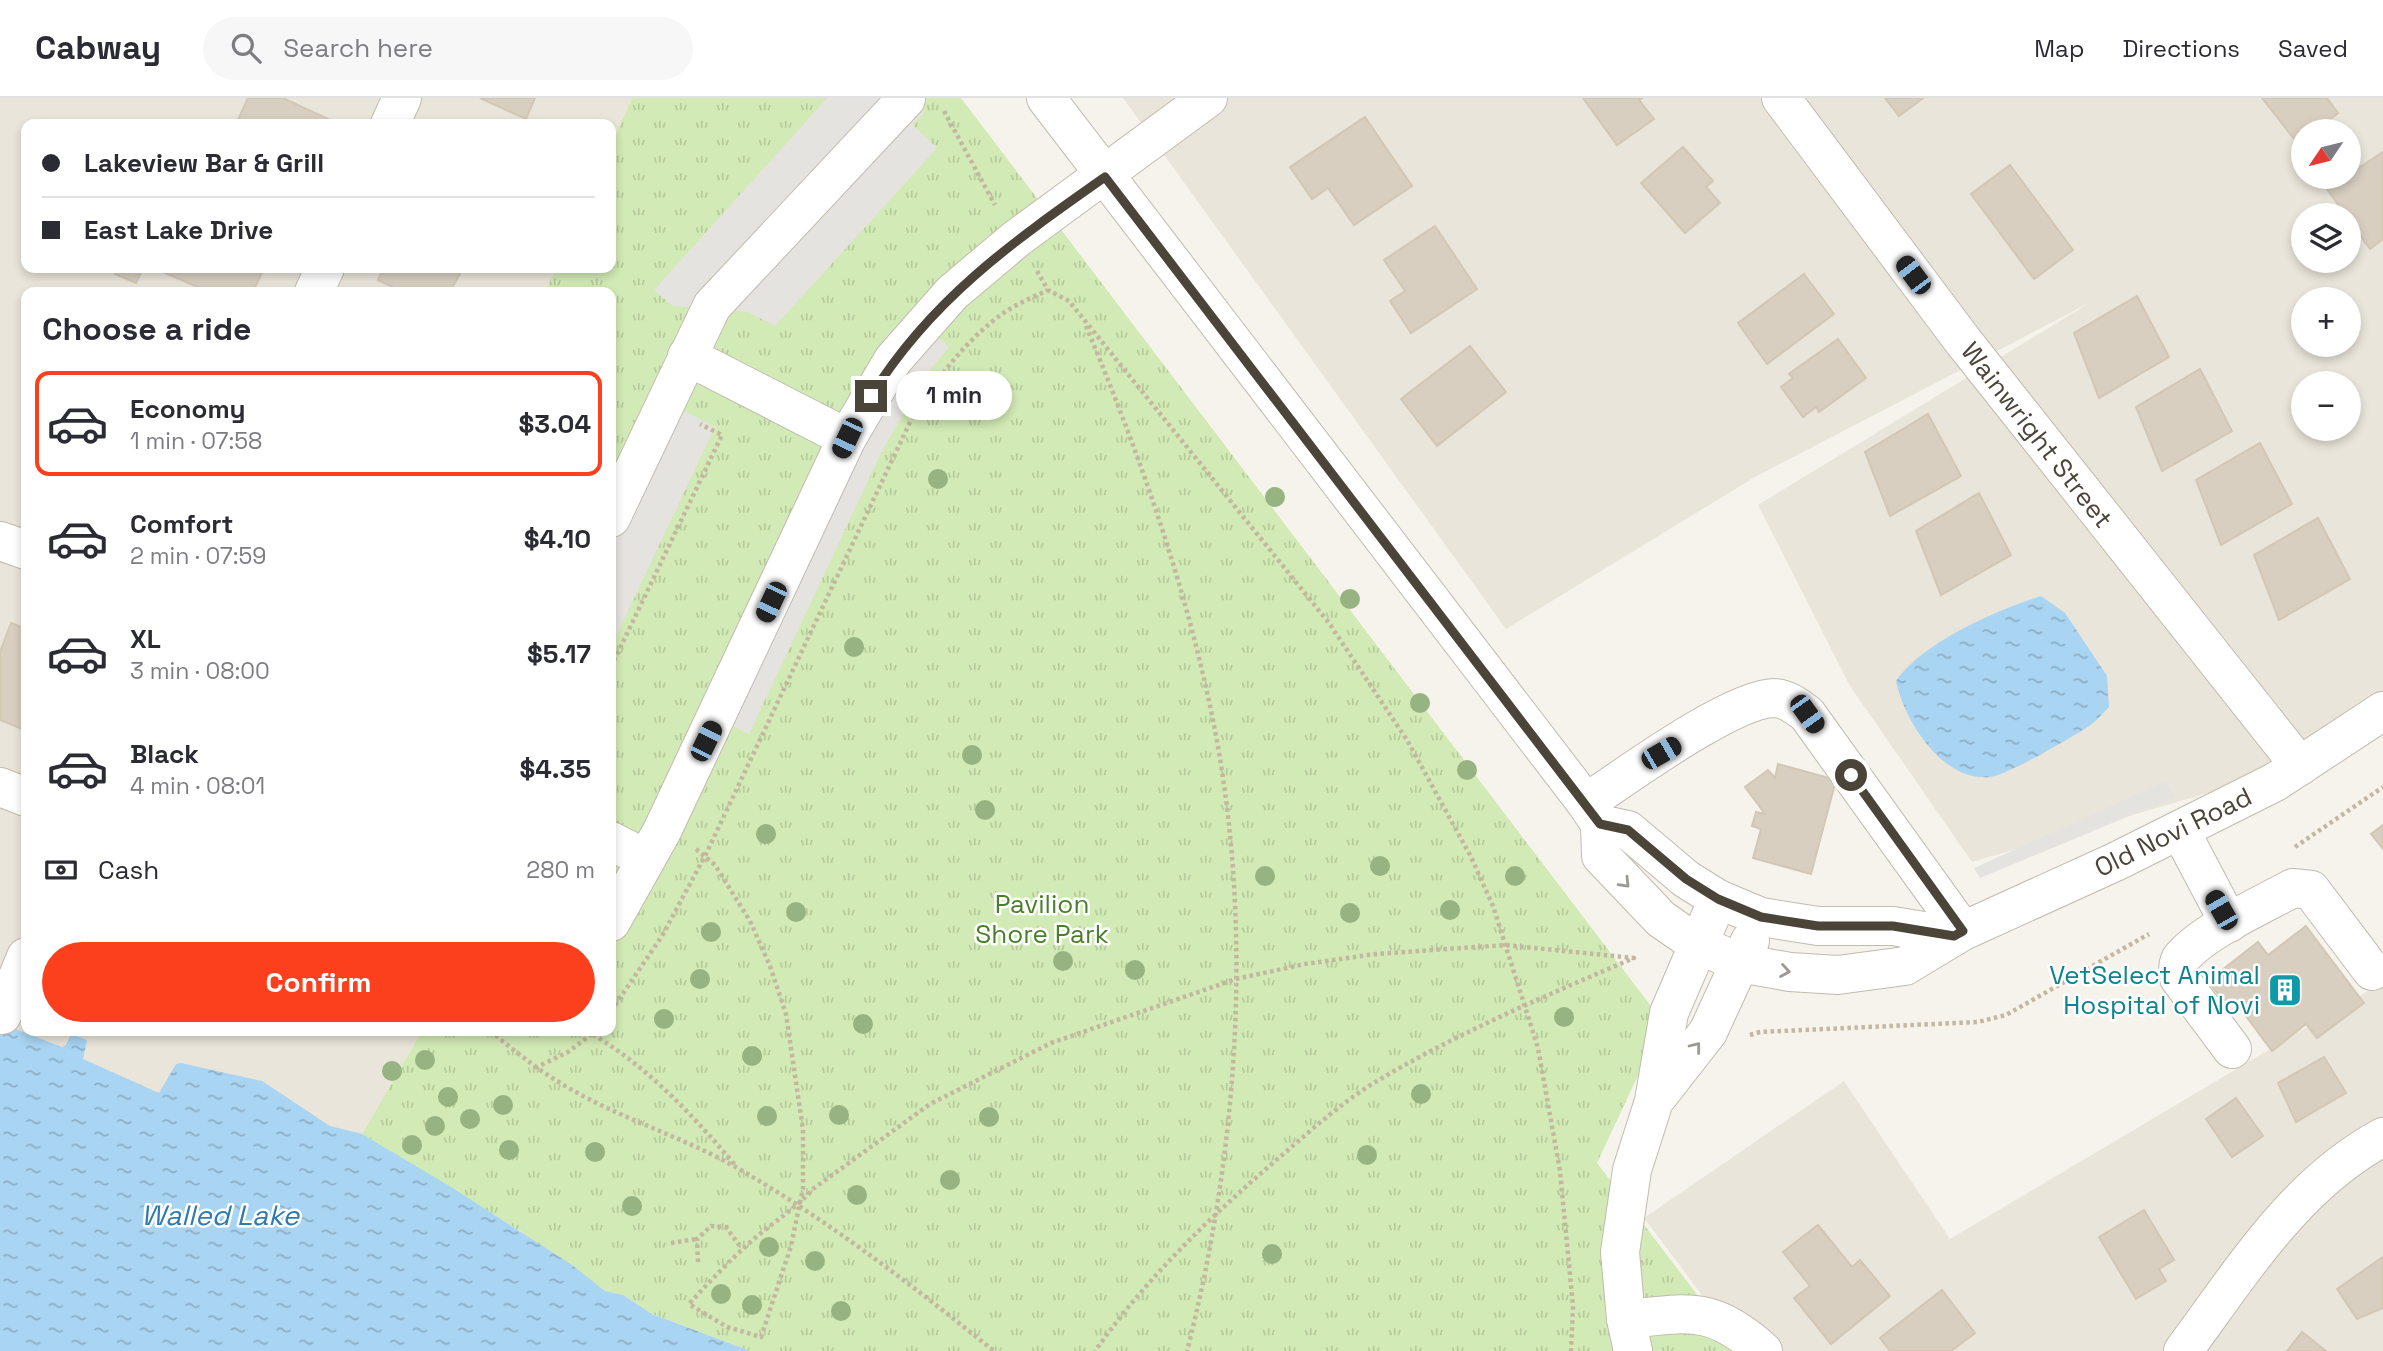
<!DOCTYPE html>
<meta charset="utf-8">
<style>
:root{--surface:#fff;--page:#f7f7f7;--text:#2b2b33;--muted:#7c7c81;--line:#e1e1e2;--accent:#fc3f1d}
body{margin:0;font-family:"Space Grotesk",sans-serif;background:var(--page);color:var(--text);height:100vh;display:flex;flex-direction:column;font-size:26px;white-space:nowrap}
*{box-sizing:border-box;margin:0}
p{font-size:23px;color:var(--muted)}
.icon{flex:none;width:38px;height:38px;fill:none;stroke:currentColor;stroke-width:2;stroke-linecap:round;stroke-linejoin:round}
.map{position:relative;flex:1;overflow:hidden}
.details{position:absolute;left:21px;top:189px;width:595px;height:749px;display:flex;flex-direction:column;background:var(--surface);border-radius:14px;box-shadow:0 4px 10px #0003}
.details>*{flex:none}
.banner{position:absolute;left:21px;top:21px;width:595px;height:154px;border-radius:14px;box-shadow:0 4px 10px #0003;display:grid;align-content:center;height:154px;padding:0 21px;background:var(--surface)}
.needle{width:46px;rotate:235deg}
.tools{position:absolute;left:2291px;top:21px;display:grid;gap:14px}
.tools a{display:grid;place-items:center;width:70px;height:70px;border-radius:50%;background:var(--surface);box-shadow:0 4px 10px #0003;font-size:35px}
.end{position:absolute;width:32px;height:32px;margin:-16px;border:9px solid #4b4439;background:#fff;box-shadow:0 0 0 4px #fff}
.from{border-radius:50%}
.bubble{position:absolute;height:49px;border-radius:24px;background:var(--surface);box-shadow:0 4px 10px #0003;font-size:23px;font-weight:700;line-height:49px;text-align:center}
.car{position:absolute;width:21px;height:42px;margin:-21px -10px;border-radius:9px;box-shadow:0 0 5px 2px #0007;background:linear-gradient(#222 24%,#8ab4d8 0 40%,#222 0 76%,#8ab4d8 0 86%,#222 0)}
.banner b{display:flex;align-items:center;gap:24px;height:66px;font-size:26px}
.banner b+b{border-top:2px solid var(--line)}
.banner i{width:18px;height:18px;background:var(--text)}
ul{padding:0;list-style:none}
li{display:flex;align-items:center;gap:21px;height:105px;margin:0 14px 10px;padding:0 7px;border:4px solid transparent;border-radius:14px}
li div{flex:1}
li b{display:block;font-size:26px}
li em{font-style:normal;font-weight:700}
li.active{border-color:var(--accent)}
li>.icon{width:63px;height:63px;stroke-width:1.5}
h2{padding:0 21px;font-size:32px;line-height:84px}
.pay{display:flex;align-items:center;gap:18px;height:77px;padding:0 21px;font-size:26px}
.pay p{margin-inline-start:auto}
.primary-button{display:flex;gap:14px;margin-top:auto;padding:14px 21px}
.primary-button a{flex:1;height:80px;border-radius:42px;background:var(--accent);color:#fff;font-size:28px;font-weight:700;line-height:80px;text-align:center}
header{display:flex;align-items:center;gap:42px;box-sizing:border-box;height:98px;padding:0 35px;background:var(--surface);border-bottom:2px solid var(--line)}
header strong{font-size:33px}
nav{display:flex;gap:38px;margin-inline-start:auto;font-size:24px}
.search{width:490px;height:63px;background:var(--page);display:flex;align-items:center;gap:18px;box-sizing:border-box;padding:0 24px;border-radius:38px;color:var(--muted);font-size:26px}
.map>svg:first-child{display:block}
.residential{fill:#eae5da;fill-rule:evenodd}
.grass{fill:url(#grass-tufts)}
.parking{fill:#e5e3e0}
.water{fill:url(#water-ripples)}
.building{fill:#d8cfc1;stroke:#d3c7b4;stroke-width:2}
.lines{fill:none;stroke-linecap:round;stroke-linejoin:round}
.minor-casing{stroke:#c2bbae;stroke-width:40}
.path{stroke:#c4b79f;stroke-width:4.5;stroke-dasharray:3.5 3.5;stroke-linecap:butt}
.minor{stroke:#fff;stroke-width:38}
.tree{fill:#97b381}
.oneway{stroke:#9c9892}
.route{stroke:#4b4439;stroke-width:9}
.labels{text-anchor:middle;stroke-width:5;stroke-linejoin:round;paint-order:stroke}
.street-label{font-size:26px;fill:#4b4439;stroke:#fff}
.park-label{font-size:26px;fill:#4a7f2a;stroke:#fff}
.culture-label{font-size:26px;fill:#0d838f;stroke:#fff;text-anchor:end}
.water-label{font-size:28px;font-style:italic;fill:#2e7ab2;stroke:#fff}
</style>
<header>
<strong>Cabway</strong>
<div class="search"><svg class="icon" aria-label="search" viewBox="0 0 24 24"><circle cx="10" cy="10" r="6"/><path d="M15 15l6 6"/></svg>Search here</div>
<nav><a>Map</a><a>Directions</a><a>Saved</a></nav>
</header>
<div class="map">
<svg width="2383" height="1253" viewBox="0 0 2383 1253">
<defs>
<pattern id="grass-tufts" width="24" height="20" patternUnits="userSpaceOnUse" patternTransform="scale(1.75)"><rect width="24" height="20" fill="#d2eab5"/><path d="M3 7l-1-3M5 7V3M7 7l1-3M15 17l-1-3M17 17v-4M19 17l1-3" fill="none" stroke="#b6ca9c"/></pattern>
<pattern id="water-ripples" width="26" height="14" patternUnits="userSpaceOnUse" patternTransform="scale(1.75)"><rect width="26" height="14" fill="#a9d4f2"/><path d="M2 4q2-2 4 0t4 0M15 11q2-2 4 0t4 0" fill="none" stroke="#8caec5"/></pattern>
</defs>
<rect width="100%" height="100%" fill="#f6f3ec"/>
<g class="residential">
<path d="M 0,0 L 632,0 L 611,47 L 611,26 L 26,26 L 26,170 L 556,170 L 545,194 L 26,194 L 26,933 L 422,933 L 362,1036 L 0,1253 Z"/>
<path d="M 1123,0 L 2383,0 L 2383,621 L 2300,668 L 1972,764 L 1850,588 L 1758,407 L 2091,204 L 1755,379 L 1506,531 ZM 2303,33 L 2348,33 L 2348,79 L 2303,79 ZM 2303,117 L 2348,117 L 2348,163 L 2303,163 ZM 2303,201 L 2348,201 L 2348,247 L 2303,247 ZM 2303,285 L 2348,285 L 2348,331 L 2303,331 Z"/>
<path d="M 2383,884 L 2383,1253 L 1744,1253 L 1644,1120 L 1844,983 L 1950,1141 Z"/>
</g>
<path class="grass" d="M 632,0 L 961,0 L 1663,924 L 1597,1065 L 1740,1253 L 750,1253 L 652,1216 L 623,1197 L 605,1193 L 520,1133 L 362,1036 L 422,933 L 611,933 L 611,194 L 545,194 L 556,170 L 611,170 L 611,47 Z"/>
<g class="parking">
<path d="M 827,0 L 910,0 L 925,13 L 913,27 L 937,50 L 775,228 L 748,214 L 673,208 L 654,192 Z"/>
<path d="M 923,226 L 949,249 L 924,279 L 882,353 L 749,636 L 717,621 Z"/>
<path d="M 651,296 L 715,329 L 611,549 L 611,378 Z"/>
<path d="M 2166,683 L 2175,699 L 1980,780 L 1974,770 Z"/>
</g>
<g class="water">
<path d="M 2041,498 L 2065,515 L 2107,578 L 2109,609 C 2102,616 2095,625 2086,630 C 2069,641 2007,677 1990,679 C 1942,684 1904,622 1896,583 C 1923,544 1997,512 2041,498 Z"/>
<path d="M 0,917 L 15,931 L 62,949 L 66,947 L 71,936 L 87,942 L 83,961 L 159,995 L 176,966 L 181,965 L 262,983 L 330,1028 L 362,1036 L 451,1089 L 572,1167 L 605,1193 L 623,1197 L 652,1216 L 750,1253 L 0,1253 Z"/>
</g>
<g class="building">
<path d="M 248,0 L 283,0 L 328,21 L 326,26 L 236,26 Z"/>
<path d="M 480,0 L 535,0 L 526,21 Z"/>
<path d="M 1583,0 L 1642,0 L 1639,2 L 1654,21 L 1617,47 Z"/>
<path d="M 1885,0 L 1923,0 L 1899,18 Z"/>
<path d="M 2262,0 L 2327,0 L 2338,15 L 2315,33 L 2303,33 L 2303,42 L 2298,46 Z"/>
<path d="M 1365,19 L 1412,88 L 1354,127 L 1328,90 L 1312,101 L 1290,69 Z"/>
<path d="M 1683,49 L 1713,83 L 1706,89 L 1720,105 L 1685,135 L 1641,85 Z"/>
<path d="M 2383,54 L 2383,141 L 2370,151 L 2327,91 Z"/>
<path d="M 2010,67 L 2073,152 L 2034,181 L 1971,96 Z"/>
<path d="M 1435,128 L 1477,191 L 1411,235 L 1390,203 L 1405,193 L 1384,162 Z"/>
<path d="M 117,170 L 143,170 L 136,185 L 115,176 Z"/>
<path d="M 154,170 L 264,170 L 253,194 L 209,194 Z"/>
<path d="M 384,170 L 463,170 L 450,194 L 403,194 L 378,182 Z"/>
<path d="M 1804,176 L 1834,216 L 1767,266 L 1738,225 Z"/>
<path d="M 2137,198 L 2169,259 L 2099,300 L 2074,235 Z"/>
<path d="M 1838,241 L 1866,280 L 1819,314 L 1816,309 L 1803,319 L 1781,289 L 1793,280 L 1789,276 Z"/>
<path d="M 1470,248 L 1506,294 L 1437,348 L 1401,301 Z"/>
<path d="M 2200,271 L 2232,333 L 2162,373 L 2136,309 Z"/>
<path d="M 1928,316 L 1961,378 L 1890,418 L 1865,354 Z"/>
<path d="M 2260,345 L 2292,406 L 2221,447 L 2196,382 Z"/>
<path d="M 1979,395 L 2011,457 L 1941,497 L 1916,433 Z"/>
<path d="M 2318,420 L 2350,481 L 2279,522 L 2254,457 Z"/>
<path d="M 11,525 L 26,531 L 26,619 L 22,631 L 0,622 L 0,554 Z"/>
<path d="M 1778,666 L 1836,682 L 1811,776 L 1753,760 L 1761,731 L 1752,728 L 1756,714 L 1765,716 L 1745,689 L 1768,672 L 1775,680 Z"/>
<path d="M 2383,727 L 2383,751 L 2371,736 Z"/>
<path d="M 2306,828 L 2364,905 L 2317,940 L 2306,926 L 2272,953 L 2234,902 L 2226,907 L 2208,883 L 2258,844 L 2268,857 Z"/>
<path d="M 2324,959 L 2346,995 L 2296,1024 L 2278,985 Z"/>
<path d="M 2236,1000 L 2263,1038 L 2232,1059 L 2206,1021 Z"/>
<path d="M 2144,1112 L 2174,1162 L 2159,1171 L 2166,1183 L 2136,1201 L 2099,1139 Z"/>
<path d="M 1818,1127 L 1852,1169 L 1860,1162 L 1890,1198 L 1831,1246 L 1794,1200 L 1810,1188 L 1783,1154 Z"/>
<path d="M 2383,1159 L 2383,1210 L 2357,1221 L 2337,1191 Z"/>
<path d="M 1942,1192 L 1975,1235 L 1951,1253 L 1890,1253 L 1880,1240 Z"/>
<path d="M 2302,1234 L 2326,1253 L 2287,1253 Z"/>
</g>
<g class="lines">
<g class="minor-casing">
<g id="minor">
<path d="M 1046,0 L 1586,705 L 1600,726 L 1601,758 L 1661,821 L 1697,846 L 1740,865 L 1790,874 L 1838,877 L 1905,868 L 1963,833 L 2115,764 L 2275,684 L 2383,613"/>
<path d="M 1781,0 L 1963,243 L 2300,668"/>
<path d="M 390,26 L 402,0"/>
<path d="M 314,194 L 325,170"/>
<path d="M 687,258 L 847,340"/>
<path d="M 611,420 L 712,208 L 906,1"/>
<path d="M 0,443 L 26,452"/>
<path d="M 0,689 L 26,699"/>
<path d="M 1586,705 C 1625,679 1731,601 1774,600 C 1786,600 1798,609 1807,616 L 1963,833"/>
<path d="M 1600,726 L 1628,732 L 1686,781 L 1718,801 L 1761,819 L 1818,828 L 1893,828 L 1954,838"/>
<path d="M 2180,732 L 2229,825"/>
<path d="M 611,743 L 646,761"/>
<path d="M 611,824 L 662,733 L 847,340 L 893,262 L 952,195 L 1016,141 L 1208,0"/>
<path d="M 2,917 L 26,859"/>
<path d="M 2232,951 L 2179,880 C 2178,873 2177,865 2182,859 C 2206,832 2260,808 2293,790 L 2311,792 L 2372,873"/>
<path d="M 1658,998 L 1708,934 L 1750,843"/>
<path d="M 1626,1221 C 1689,1215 1712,1207 1763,1253"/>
<path d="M 1633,1253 L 1626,1221 L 1620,1154 L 1632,1072 L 1654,1003 L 1669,915 L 1718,801"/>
<path d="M 2183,1253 C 2242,1174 2294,1087 2383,1039"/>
</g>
</g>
<g class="path">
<path d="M 944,13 L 995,107"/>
<path d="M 1037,173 L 1048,192 L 1069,203 L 1329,525 L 1407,642 L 1471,759 L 1493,808 L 1538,950 L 1560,1073 L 1573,1208 L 1571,1253"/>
<path d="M 1086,228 C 1137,350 1181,474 1209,603 C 1255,813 1240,1046 1187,1253"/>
<path d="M 611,569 L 722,337 L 700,326"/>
<path d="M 2295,749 L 2383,689"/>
<path d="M 696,751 L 715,767 L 750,823 L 770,868 L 786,916 L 803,1032 L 803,1090 L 791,1148 L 761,1239 L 727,1229 L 689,1206 C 710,1183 731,1161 755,1140 C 775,1123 796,1110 813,1091 L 930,1006 L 1051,945 L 1236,881 L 1305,866 L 1376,856 L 1505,847 L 1634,860 C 1545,898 1455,936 1372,986 C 1339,1007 1310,1033 1281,1058 C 1211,1118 1148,1178 1095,1253"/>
<path d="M 611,913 L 662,838 L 706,756 L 912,320 C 936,282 966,241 1005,214 C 1018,205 1034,199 1048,192"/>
<path d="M 490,933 C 515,953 539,973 567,989 C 621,1021 684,1039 739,1071 C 829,1123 913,1188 994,1253"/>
<path d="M 587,933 C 646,967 691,1015 735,1067"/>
<path d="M 1750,937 L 1760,934 L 1978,924 L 2006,917 L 2149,836"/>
<path d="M 535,970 L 568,954 L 596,933"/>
<path d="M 671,1145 L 697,1141"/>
<path d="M 698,1164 L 697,1141 L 711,1128 L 726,1129 L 742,1151"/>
</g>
<use href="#minor" class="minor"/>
</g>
<g class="tree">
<circle cx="996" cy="303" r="10"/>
<circle cx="938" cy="381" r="10"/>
<circle cx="1275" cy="399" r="10"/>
<circle cx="1350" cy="501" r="10"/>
<circle cx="854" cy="549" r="10"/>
<circle cx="1420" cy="605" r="10"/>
<circle cx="972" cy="657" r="10"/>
<circle cx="1467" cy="672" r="10"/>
<circle cx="985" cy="712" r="10"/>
<circle cx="766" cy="736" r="10"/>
<circle cx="1380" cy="768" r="10"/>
<circle cx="1265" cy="778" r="10"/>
<circle cx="1515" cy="778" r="10"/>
<circle cx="1450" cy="812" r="10"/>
<circle cx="796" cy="814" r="10"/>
<circle cx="1350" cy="815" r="10"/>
<circle cx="711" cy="834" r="10"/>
<circle cx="1063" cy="863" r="10"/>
<circle cx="1135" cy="872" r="10"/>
<circle cx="700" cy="881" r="10"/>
<circle cx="1564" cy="919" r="10"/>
<circle cx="664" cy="921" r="10"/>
<circle cx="863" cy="926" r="10"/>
<circle cx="752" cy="958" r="10"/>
<circle cx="425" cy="962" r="10"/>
<circle cx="392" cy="973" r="10"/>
<circle cx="1421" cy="996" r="10"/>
<circle cx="448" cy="999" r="10"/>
<circle cx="503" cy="1007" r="10"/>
<circle cx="839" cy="1017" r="10"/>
<circle cx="767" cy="1018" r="10"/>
<circle cx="989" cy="1019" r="10"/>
<circle cx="470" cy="1021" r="10"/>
<circle cx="435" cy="1028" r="10"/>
<circle cx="412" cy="1047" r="10"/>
<circle cx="509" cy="1052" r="10"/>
<circle cx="595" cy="1054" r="10"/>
<circle cx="1367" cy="1057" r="10"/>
<circle cx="950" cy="1082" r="10"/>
<circle cx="857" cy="1097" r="10"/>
<circle cx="632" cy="1108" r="10"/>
<circle cx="769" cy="1149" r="10"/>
<circle cx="1272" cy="1156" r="10"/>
<circle cx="815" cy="1163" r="10"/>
<circle cx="721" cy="1196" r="10"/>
<circle cx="752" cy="1207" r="10"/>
<circle cx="841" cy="1213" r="10"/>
</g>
<defs><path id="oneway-chevron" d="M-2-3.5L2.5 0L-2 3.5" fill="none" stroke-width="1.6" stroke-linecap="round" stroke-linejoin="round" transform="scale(1.75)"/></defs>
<g class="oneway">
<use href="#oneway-chevron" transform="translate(1625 785) rotate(46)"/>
<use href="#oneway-chevron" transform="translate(1785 873) rotate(9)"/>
<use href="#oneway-chevron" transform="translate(1696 949) rotate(-52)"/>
</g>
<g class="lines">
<path class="route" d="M 871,298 C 931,201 1014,143 1105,79 L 1600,726 L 1628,732 L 1686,781 L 1718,801 L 1761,819 L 1818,828 L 1893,828 L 1954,838 L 1963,833 L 1851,677"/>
</g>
<defs>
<g id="building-square" transform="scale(1.75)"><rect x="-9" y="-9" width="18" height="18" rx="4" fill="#0f9aa8" stroke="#fff"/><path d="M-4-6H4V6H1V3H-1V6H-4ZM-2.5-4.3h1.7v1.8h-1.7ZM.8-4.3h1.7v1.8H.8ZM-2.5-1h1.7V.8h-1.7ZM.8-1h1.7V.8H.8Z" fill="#fff"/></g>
</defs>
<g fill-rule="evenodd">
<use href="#building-square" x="2285" y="892"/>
</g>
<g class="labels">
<g class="street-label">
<text transform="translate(2037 337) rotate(52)" y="9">Wainwright Street</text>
<text transform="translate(2173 734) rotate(-26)" y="9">Old Novi Road</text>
</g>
<g class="park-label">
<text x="1042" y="815">Pavilion<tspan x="1042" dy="30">Shore Park</tspan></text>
</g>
<g class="culture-label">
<text x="2260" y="886">VetSelect Animal<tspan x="2260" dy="30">Hospital of Novi</tspan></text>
</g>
<g class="water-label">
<text x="220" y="1127">Walled Lake</text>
</g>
</g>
</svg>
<div class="tools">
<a><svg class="needle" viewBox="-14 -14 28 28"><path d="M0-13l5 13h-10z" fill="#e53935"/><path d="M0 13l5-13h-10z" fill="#7c7c81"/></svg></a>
<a><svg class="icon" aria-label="layers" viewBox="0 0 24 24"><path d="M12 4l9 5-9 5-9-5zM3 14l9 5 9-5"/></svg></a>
<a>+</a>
<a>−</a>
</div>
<i class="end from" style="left:1851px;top:677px"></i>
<i class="end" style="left:871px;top:298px"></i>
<div class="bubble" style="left:896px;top:273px;width:116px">1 min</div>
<i class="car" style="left:1913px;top:177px;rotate:323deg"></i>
<i class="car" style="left:847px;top:340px;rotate:205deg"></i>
<i class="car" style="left:771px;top:504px;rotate:205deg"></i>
<i class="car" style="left:1807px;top:616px;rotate:144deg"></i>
<i class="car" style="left:706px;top:643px;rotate:26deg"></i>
<i class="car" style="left:1661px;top:655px;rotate:60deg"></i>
<i class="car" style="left:2221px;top:812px;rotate:330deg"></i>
<div class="banner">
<b><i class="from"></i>Lakeview Bar &amp; Grill</b>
<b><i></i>East Lake Drive</b>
</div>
<section class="details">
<h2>Choose a ride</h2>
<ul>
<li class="active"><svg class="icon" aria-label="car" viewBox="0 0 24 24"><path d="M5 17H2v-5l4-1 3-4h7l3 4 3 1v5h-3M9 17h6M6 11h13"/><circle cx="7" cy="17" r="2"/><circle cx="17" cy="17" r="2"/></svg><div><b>Economy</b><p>1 min · 07:58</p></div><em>$3.04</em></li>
<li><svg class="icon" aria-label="car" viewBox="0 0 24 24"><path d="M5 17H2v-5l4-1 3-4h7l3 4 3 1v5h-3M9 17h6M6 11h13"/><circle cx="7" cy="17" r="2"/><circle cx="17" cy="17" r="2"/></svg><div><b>Comfort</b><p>2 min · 07:59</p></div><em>$4.10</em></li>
<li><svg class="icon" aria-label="car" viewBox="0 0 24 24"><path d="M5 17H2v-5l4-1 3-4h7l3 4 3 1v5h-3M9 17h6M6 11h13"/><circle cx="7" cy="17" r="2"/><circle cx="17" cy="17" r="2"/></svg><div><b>XL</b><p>3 min · 08:00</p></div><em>$5.17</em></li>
<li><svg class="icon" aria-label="car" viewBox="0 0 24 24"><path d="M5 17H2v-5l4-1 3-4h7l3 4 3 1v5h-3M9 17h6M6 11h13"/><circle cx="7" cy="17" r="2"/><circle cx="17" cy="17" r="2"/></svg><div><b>Black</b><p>4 min · 08:01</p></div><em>$4.35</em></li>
</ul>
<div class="pay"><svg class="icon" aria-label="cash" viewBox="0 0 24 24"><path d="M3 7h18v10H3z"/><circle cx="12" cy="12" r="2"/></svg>Cash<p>280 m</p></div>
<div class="primary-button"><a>Confirm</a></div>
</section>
</div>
